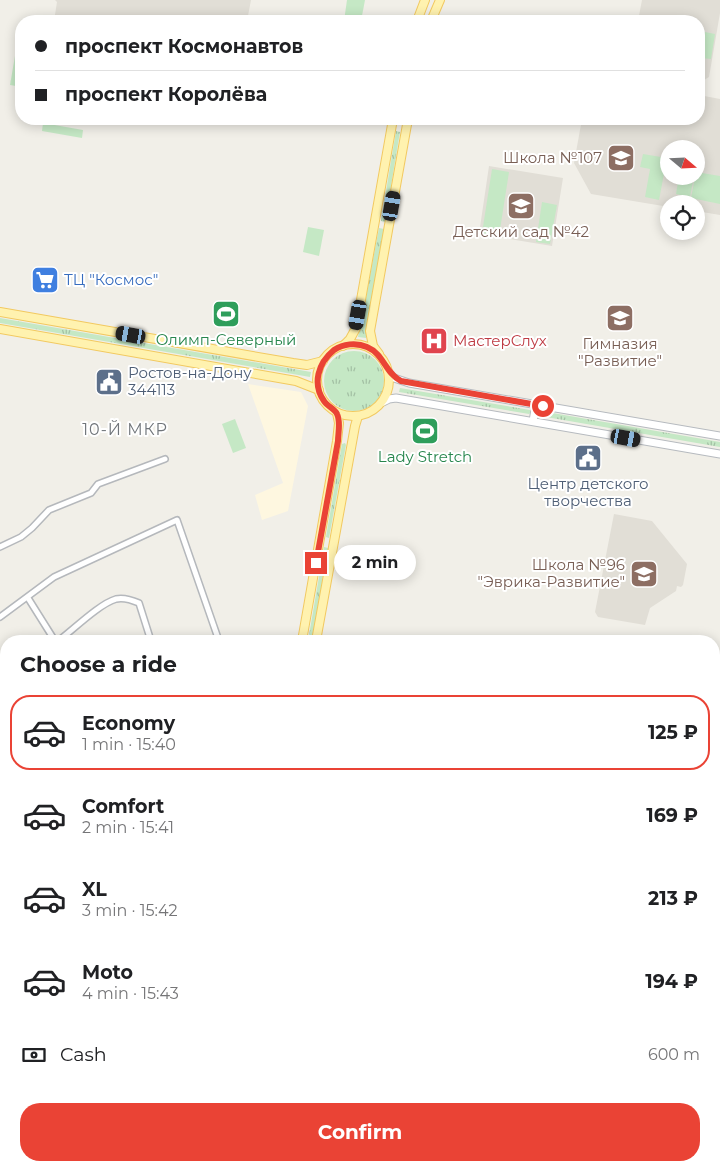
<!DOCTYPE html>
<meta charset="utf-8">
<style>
:root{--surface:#fff;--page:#f6f6f6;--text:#202124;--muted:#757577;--line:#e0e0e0;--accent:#ea4335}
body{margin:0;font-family:Montserrat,sans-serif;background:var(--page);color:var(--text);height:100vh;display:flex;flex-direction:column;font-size:19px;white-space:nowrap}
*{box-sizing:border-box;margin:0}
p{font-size:16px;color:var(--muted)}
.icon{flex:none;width:28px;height:28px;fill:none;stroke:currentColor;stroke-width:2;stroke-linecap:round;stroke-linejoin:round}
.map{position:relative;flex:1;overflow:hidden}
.sheet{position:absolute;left:0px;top:635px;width:720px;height:536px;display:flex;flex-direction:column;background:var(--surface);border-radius:20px 20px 0 0;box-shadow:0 2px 12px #0003}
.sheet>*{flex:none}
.top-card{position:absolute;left:15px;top:15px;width:690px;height:110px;border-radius:20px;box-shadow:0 2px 12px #0003;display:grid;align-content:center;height:110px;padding:0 20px;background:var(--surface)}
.needle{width:32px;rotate:109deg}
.fabs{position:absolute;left:660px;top:140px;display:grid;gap:10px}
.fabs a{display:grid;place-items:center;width:45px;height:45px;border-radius:50%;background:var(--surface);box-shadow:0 2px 12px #0003;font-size:25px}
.end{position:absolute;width:22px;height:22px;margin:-11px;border:6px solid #ea4335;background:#fff;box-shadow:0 0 0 2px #fff}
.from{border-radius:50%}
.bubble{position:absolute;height:35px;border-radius:18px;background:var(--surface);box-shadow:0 2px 12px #0003;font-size:16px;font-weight:700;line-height:35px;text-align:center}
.car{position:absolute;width:15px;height:30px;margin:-15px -8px;border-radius:6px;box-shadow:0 0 4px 1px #0007;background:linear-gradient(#222 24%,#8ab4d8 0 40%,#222 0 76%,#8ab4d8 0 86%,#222 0)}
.top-card b{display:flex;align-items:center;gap:18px;height:48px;font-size:19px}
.top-card b+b{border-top:1px solid var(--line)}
.top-card i{width:12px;height:12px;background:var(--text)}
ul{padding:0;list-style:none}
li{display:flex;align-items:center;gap:15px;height:75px;margin:0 10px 8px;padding:0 10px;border:2px solid transparent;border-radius:20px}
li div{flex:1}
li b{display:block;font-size:19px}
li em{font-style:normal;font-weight:700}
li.selected{border-color:var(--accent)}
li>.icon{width:45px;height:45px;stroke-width:1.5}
h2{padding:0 20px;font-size:22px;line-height:60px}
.pay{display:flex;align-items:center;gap:12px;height:55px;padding:0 20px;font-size:19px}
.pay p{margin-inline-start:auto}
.cta{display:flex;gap:10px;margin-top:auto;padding:10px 20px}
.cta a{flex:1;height:58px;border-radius:20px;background:var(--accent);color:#fff;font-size:20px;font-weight:700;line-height:58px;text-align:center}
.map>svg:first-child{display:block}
.commercial{fill:#fef7e0}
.education{fill:#e1ded6;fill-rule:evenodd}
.grass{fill:url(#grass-tufts)}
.forest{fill:url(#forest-crowns)}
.park{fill:#c5e8c5}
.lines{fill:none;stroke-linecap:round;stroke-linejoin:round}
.minor-casing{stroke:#b5b8bc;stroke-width:8}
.secondary-casing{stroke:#b6babf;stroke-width:9}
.primary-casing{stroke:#f2c960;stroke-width:10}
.minor{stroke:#fff;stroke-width:5}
.secondary{stroke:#fff;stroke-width:7}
.primary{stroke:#fff2af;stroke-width:8}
.route{stroke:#ea4335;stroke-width:6}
.labels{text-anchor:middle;stroke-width:4;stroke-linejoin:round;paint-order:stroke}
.education-label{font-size:15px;fill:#785e54;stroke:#fff;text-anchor:end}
.shop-label{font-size:15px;fill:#366cbe;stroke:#fff;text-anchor:start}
.leisure-label{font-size:15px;fill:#27864d;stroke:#fff}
.health-label{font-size:15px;fill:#be3a42;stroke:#fff;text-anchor:start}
.service-label{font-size:15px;fill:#4e5e75;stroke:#fff;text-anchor:start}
.neighbourhood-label{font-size:16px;letter-spacing:1px;fill:#70757a;stroke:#fff}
</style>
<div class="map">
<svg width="720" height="1171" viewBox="0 0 720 1171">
<defs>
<pattern id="grass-tufts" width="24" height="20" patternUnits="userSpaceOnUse" patternTransform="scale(1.25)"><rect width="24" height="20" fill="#c5e8c5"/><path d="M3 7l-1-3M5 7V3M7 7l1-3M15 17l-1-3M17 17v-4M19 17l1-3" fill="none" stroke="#a3c0a4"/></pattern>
<pattern id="forest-crowns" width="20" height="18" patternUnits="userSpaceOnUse" patternTransform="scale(1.25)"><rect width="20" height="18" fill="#c5e8c5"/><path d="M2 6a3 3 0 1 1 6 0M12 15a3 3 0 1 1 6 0" fill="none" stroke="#a3c0a4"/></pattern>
</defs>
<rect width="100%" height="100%" fill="#f1efe8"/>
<path class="commercial" d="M 248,384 L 301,392 L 308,406 L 288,511 L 262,520 L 255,495 L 283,483 Z"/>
<g class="education">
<path d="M 55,0 L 251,0 L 247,21 L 54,21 L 57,2 Z"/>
<path d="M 642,0 L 720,0 L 720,13 L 709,77 L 704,80 L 699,79 L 699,21 L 638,21 Z"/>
<path d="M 699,95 L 720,99 L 720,215 L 696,211 L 696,204 L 669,204 L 669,207 L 591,194 L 574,163 L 582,119 L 699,119 ZM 669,149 L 696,149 L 696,176 L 669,176 Z"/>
<path d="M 489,166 L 563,178 L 552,246 L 479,234 Z"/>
<path d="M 614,514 L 652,521 L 687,564 L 683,585 L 681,587 L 677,586 L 676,591 L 650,608 L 645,625 L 598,617 L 595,612 Z"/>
</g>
<g class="grass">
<path d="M 21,21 L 23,21 L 21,21 L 21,54 L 16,86 L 10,85 Z"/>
<path d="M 396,131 L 400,132 L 385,222 L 381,221 Z"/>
<path d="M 379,228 L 384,229 L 366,338 L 358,337 Z"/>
<path d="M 0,318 L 311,372 L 310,377 L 0,323 Z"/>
<circle cx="354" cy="381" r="30"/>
<path d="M 400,388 L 530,410 L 531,412 L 529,414 L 399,392 Z"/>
<path d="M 541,411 L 720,442 L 720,447 L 540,416 L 539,414 Z"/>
<path d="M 345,443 L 346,445 L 329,538 L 326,537 L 342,444 Z"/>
<path d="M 324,547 L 328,548 L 312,641 L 308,641 Z"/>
</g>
<path class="forest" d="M 720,910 L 720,966 L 714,1004 L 714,919 Z"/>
<g class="park">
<path d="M 347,0 L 365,0 L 361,21 L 344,21 Z"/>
<path d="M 705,32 L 715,34 L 711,59 L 701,58 Z"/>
<path d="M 43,123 L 83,130 L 82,138 L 42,131 Z"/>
<path d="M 643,154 L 667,158 L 659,200 L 645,197 L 650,169 L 640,167 Z"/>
<path d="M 492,169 L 509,172 L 499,236 L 482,233 Z"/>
<path d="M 696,172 L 720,176 L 720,204 L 691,198 Z"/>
<path d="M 679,176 L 694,176 L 690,197 L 676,194 Z"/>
<path d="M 542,202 L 557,205 L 550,244 L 536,242 Z"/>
<path d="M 308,227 L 324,230 L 319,256 L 303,252 Z"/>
<path d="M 235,419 L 246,448 L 233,453 L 222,424 Z"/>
</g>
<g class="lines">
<g class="minor-casing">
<g id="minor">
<path d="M 0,547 L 21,537 L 32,528 L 49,510 L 91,493 L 98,484 L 165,459"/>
<path d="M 28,598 L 55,641"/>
<path d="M 0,617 L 54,577 L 177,520 L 219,641"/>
<path d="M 58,641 C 73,630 99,604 116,599 C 124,597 132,600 139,603 L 151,641"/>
<path d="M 0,724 L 6,720"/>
<path d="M 0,782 L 6,781"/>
<path d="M 0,868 L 6,866"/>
<path d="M 0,907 L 6,904"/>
<path d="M 0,985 L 6,982"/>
<path d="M 0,1025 L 6,1023"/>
<path d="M 0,1044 L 6,1054"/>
<path d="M 0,1098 L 6,1106"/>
<path d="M 52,1165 L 57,1171"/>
<path d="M 222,1165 L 225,1171"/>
<path d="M 256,1165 L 259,1171"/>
<path d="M 313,1165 L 315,1171"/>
<path d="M 0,1167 L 4,1171"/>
<path d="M 645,1171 L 646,1165"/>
</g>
</g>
<g class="secondary-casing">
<g id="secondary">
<path d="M 389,373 L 394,378 L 409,383 L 720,436"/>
<path d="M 383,402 L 389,399 L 396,398 L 720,454"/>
<path d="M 533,421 L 536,404"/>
<path d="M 714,771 L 720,734"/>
<path d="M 714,1081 L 720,1082"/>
</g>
</g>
<g class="primary-casing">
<g id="primary">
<path d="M 417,21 L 425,0"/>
<path d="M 431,21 L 440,0"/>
<path d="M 0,312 L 293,363 L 307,365 L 323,361"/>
<path d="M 0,329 L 296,381 L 319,390"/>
<circle cx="353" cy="380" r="36"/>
<path d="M 343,346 L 350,339 L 356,328 L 393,119"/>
<path d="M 379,354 L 373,346 L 370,331 L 408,119"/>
<path d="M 302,641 L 337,441 L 339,423 L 337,413"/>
<path d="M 316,641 L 355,426 L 358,416"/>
<path d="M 129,1171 L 143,1165"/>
<path d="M 146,1171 L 160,1165"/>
</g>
</g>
<use href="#minor" class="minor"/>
<use href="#secondary" class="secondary"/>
<use href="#primary" class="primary"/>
</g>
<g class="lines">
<path class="route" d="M 316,563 L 338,441 C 338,433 341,422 337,414 C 335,409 327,406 324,401 C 312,384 318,363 334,350 C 343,344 356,342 367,347 C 384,354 385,373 401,381 L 543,406"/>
</g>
<defs>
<g id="school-square" transform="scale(1.4375)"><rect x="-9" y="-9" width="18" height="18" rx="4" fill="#8d6e63" stroke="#fff"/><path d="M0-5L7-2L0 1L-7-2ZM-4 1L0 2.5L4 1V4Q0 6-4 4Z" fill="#fff"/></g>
<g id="supermarket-square" transform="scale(1.4375)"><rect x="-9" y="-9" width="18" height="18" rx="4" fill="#3f7fe0" stroke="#fff"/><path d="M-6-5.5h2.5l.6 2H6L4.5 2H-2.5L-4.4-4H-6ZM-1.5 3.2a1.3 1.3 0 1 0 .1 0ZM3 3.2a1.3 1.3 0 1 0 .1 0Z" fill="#fff"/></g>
<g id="stadium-square" transform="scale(1.4375)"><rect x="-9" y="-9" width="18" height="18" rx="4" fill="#2e9e5b" stroke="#fff"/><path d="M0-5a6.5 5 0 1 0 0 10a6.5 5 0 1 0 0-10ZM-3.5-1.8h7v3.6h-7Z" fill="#fff"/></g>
<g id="hospital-square" transform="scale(1.4375)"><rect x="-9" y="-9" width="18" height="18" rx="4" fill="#e0444e" stroke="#fff"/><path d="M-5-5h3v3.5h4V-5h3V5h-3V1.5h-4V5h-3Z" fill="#fff"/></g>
<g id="civic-square" transform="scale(1.4375)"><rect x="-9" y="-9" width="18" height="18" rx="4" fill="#5c6f8a" stroke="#fff"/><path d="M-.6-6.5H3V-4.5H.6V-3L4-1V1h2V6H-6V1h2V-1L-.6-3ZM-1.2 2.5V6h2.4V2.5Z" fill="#fff"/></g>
</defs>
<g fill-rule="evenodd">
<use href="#school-square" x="621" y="158"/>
<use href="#school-square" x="521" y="206"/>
<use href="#supermarket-square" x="45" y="280"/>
<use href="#stadium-square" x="226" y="314"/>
<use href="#school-square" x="620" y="318"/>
<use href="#hospital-square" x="434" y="341"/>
<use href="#civic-square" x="109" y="382"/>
<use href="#stadium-square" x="425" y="431"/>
<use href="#civic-square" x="588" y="458"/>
<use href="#school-square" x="644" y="574"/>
</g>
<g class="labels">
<g class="education-label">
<text x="602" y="163">Школа №107</text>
<text x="521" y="237" text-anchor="middle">Детский сад №42</text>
<text x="620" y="349" text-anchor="middle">Гимназия<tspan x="620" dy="17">"Развитие"</tspan></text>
<text x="625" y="570">Школа №96<tspan x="625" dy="17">"Эврика-Развитие"</tspan></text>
</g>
<g class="shop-label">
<text x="64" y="285">ТЦ "Космос"</text>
</g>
<g class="leisure-label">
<text x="226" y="345">Олимп-Северный</text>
<text x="425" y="462">Lady Stretch</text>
</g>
<g class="health-label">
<text x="453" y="346">МастерСлух</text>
</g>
<g class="service-label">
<text x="128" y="378">Ростов-на-Дону<tspan x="128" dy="17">344113</tspan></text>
<text x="588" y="489" text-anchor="middle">Центр детского<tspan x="588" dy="17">творчества</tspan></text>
</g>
<g class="neighbourhood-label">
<text x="125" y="435">10-Й МКР</text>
</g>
</g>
</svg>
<div class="fabs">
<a><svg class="needle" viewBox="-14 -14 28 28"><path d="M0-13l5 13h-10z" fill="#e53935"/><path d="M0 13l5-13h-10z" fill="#757577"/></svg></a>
<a><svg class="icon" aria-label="locate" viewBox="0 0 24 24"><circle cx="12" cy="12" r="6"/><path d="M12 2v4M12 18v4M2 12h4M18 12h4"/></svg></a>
</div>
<i class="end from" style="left:543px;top:406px"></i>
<i class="end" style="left:316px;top:563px"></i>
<div class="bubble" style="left:334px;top:545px;width:82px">2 min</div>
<i class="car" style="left:392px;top:206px;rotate:10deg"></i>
<i class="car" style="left:358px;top:315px;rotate:190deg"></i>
<i class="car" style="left:131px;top:335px;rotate:280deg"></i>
<i class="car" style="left:626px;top:438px;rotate:100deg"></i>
<div class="top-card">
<b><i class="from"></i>проспект Космонавтов</b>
<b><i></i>проспект Королёва</b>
</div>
<section class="sheet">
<h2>Choose a ride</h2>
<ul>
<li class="selected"><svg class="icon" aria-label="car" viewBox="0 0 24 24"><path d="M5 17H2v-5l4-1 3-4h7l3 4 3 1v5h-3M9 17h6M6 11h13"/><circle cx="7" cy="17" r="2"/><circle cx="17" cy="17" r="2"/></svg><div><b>Economy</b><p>1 min · 15:40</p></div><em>125 ₽</em></li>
<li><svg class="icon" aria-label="car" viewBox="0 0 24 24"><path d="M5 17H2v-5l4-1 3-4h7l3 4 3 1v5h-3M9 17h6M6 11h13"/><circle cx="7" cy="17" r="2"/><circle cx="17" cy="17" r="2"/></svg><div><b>Comfort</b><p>2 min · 15:41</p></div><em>169 ₽</em></li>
<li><svg class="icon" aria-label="car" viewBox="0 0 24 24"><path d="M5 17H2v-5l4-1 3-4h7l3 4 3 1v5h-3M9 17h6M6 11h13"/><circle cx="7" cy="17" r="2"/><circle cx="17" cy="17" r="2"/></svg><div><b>XL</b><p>3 min · 15:42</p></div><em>213 ₽</em></li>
<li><svg class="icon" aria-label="car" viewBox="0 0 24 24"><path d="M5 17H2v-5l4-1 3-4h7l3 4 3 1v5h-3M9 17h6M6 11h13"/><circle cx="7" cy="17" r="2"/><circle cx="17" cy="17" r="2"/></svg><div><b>Moto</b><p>4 min · 15:43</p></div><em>194 ₽</em></li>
</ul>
<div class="pay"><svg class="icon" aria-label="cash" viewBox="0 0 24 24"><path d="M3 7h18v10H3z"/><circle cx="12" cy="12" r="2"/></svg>Cash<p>600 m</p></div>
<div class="cta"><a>Confirm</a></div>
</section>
</div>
